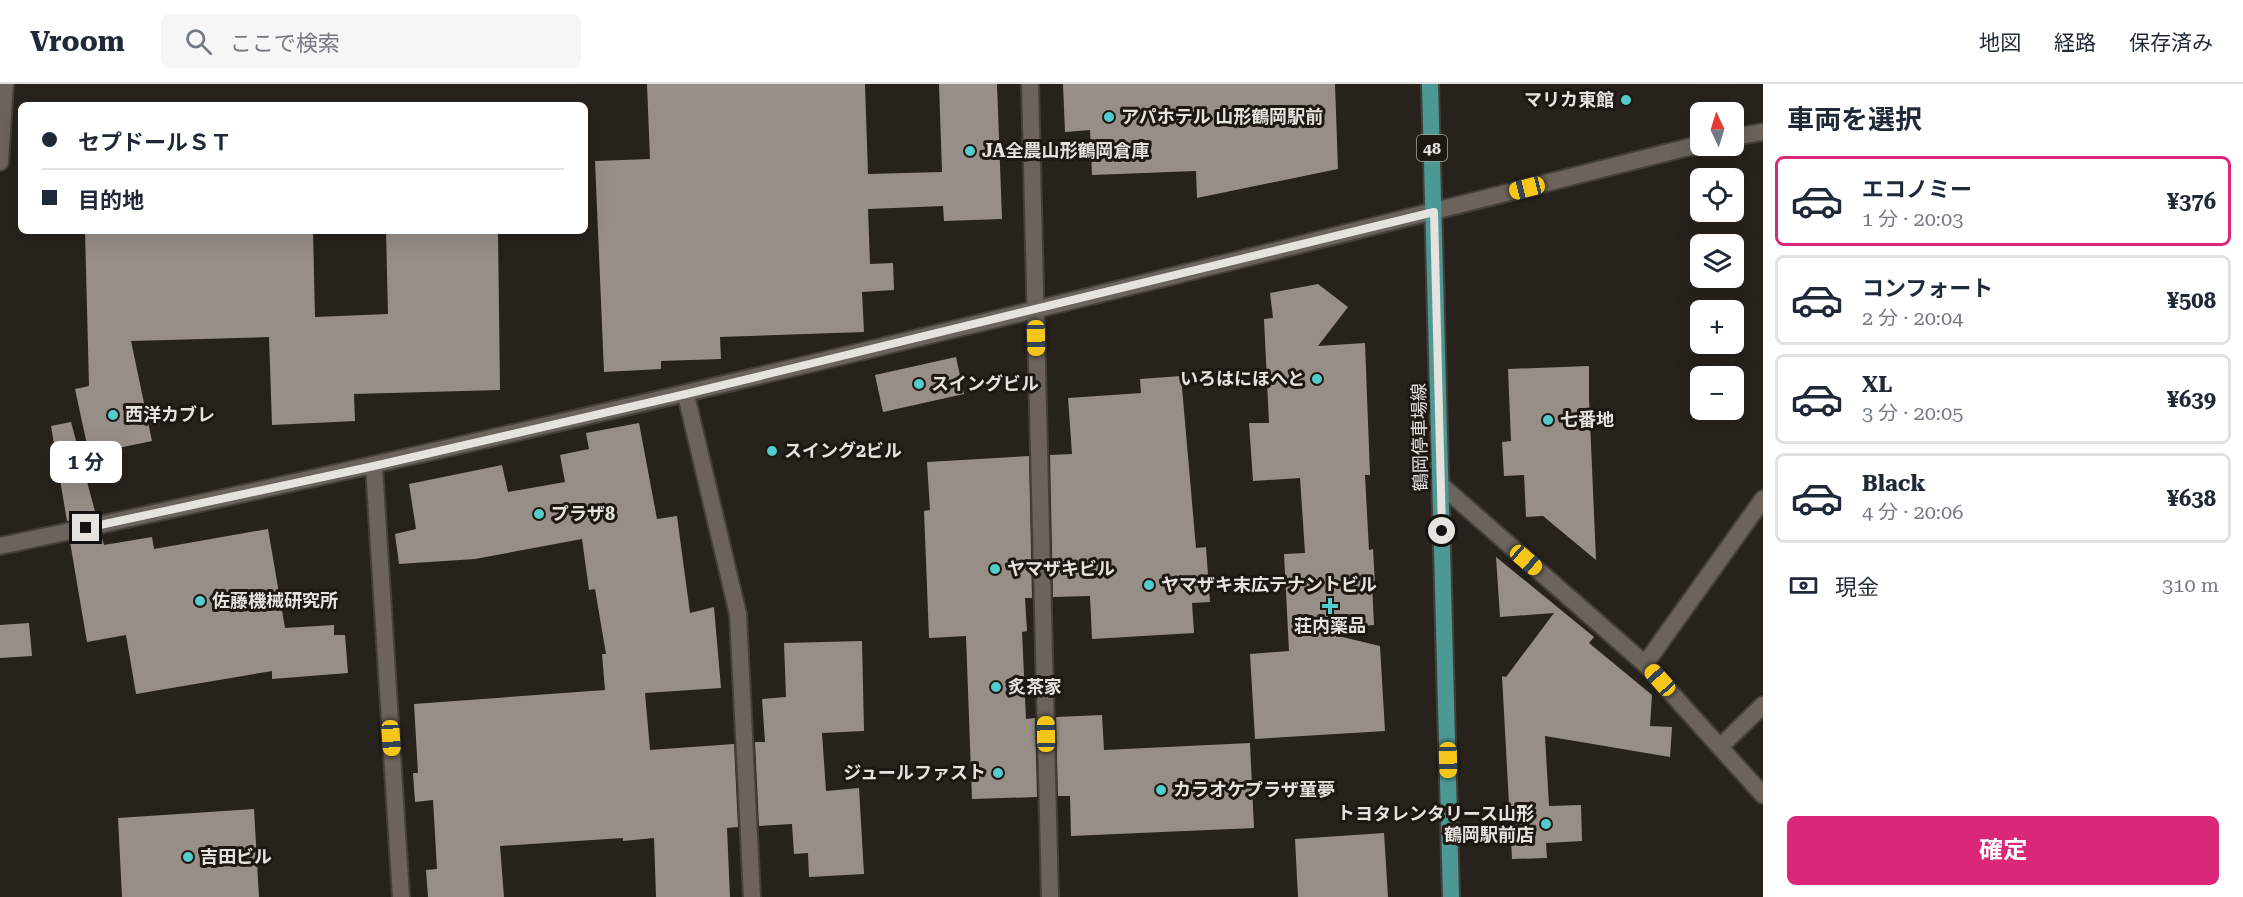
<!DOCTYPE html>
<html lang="ja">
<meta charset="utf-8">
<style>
:root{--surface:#fff;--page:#f6f6f7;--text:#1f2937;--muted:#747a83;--line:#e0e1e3;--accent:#db2777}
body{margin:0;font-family:"Roboto Serif","Noto Sans JP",serif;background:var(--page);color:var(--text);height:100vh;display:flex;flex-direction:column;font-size:22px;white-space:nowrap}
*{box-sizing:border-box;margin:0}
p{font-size:20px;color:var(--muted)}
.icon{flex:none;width:33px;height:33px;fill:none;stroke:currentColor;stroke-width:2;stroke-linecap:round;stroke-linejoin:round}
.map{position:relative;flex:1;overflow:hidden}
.drawer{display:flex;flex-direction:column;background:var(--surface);width:480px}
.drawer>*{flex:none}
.hud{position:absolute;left:18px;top:18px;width:570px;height:132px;border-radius:9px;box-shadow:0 6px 24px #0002;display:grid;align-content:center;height:132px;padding:0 24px;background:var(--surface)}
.needle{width:39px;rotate:356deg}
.controls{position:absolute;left:1690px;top:18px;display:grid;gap:12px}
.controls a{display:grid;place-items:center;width:54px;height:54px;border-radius:9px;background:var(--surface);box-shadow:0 6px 24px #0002;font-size:30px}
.end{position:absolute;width:27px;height:27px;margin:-14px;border:8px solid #e6e2de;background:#111;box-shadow:0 0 0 3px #111}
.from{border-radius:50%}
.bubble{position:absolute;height:42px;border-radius:9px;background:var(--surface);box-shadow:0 6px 24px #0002;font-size:20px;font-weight:700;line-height:42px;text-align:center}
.car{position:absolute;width:18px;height:36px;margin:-18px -9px;border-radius:8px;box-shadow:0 0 4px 2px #0007;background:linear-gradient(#f5c518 24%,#345 0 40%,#f5c518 0 76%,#345 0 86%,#f5c518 0)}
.hud b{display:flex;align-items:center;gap:21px;height:57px;font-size:22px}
.hud b+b{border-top:2px solid var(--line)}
.hud i{width:15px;height:15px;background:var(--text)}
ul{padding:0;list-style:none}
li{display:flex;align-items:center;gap:18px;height:90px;margin:0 12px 9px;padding:0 12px;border:3px solid var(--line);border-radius:9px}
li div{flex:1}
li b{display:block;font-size:22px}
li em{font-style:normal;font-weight:700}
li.selected{border-color:var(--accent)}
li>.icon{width:54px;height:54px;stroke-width:1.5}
h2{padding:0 24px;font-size:27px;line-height:72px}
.pay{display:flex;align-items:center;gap:15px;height:66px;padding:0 24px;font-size:22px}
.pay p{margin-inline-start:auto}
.cta{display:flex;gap:12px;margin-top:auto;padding:12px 24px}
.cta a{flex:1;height:69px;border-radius:9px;background:var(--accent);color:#fff;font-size:24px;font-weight:700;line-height:69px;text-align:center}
header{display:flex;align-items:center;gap:36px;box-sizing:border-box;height:84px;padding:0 30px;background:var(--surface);border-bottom:2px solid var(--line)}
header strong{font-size:28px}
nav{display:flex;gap:33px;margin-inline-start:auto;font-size:21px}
.search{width:420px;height:54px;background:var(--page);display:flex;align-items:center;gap:15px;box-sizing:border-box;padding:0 21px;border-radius:9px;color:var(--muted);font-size:22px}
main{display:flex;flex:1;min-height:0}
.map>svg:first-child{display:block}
.building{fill:#978e87}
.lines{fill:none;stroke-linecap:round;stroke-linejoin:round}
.minor-casing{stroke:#443f3a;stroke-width:20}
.tertiary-casing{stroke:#443f3a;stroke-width:20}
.primary-casing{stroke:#443f3a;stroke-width:20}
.minor{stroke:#6b635c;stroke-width:16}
.tertiary{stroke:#6b635c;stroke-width:16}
.primary{stroke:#4c9895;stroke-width:16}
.route{stroke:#e6e2de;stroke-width:8}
.poi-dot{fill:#52cdcc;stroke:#1f1812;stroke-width:2}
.labels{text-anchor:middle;stroke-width:6;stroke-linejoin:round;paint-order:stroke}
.shield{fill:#1f1812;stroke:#aaa5a1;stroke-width:1.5}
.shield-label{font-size:16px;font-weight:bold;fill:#e6e2de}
.poi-label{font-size:18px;font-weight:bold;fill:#e6e2de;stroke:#1f1812;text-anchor:start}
.street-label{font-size:18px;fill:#e6e2de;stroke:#1f1812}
</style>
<header>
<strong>Vroom</strong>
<div class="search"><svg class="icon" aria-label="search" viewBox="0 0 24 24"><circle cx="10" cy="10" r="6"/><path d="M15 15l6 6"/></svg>ここで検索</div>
<nav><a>地図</a><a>経路</a><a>保存済み</a></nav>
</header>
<main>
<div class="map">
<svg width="1763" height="813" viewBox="0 0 1763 813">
<rect width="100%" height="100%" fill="#28221c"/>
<g class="building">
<path d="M 647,0 L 865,0 L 868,90 L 942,88 L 939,0 L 997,0 L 1002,135 L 944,137 L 943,122 L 868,125 L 870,180 L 893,179 L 894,206 L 862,208 L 864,248 L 720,253 L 721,275 L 661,277 L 661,285 L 604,288 L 595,77 L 650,75 Z"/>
<path d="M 1063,0 L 1335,0 L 1338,85 L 1197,114 L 1196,87 L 1092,91 L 1090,46 L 1065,48 Z"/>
<path d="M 85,147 L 313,147 L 315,233 L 388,230 L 386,147 L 498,147 L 500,306 L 354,310 L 355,337 L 272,341 L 269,253 L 131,257 L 152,357 L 89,370 L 75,305 L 89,302 Z"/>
<path d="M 1318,200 L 1348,223 L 1318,262 L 1365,259 L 1370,391 L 1365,391 L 1369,466 L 1373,465 L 1375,500 L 1372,500 L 1374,541 L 1313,546 L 1380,562 L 1385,647 L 1255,655 L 1250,570 L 1289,567 L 1284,470 L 1305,469 L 1300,394 L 1253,397 L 1249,339 L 1269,339 L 1264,235 L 1273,234 L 1270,209 Z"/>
<path d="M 956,273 L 964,310 L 883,328 L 875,291 Z"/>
<path d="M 1589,282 L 1589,314 L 1596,476 L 1543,432 L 1526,433 L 1524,391 L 1504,392 L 1502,358 L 1511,357 L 1508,285 Z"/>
<path d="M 1181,292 L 1196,464 L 1206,463 L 1210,518 L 1192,519 L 1194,549 L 1092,555 L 1090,512 L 1053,513 L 1050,371 L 1072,370 L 1068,314 L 1141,309 L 1140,295 Z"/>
<path d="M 71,338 L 96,431 L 67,437 L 51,342 Z"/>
<path d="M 639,339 L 657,435 L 677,432 L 690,529 L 714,523 L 721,604 L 645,609 L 650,666 L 734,660 L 738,743 L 727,744 L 730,813 L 656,813 L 654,754 L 623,757 L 623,754 L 500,762 L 504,813 L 428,813 L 426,786 L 437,785 L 433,716 L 415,718 L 413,689 L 418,689 L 414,620 L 605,606 L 602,570 L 606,570 L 595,505 L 589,506 L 582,455 L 475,475 L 399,480 L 395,450 L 416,445 L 409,400 L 502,381 L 508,408 L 565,398 L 560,371 L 589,365 L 586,349 Z"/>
<path d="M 1029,372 L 1032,514 L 1025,514 L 1027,547 L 1022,548 L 1026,635 L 1035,634 L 1037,713 L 972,715 L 966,552 L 929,554 L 924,427 L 930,426 L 927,378 Z"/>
<path d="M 268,445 L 285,544 L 334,541 L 334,551 L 345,551 L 348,589 L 272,595 L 272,587 L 136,610 L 126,551 L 87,558 L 70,458 L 101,451 L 104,461 L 152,453 L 154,465 Z"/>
<path d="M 1496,473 L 1594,553 L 1589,559 L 1652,611 L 1650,642 L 1672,643 L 1670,673 L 1545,652 L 1549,722 L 1581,721 L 1582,757 L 1546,759 L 1547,774 L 1512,775 L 1502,592 L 1506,593 L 1554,529 L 1500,533 Z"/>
<path d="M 29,539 L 32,572 L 0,574 L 0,541 Z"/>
<path d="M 862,557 L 864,647 L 822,649 L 826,707 L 859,704 L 864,790 L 809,793 L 808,769 L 794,770 L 792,740 L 759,742 L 755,658 L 765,658 L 762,615 L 786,613 L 784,559 Z"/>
<path d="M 1102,631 L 1104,666 L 1250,659 L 1254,744 L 1071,752 L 1070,712 L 1058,712 L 1056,633 Z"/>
<path d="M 254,725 L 259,813 L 122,813 L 118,734 Z"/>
<path d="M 1384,749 L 1388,813 L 1298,813 L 1295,755 Z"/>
</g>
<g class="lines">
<g class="minor-casing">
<g id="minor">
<path d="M 0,78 L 5,0"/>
<path d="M 686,311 L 738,530 L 752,813"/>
<path d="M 374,382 L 401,813"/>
<path d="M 1441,401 L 1645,580 L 1763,711"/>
<path d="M 1645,580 L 1763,415"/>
<path d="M 1720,663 L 1763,621"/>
</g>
</g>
<g class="tertiary-casing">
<g id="tertiary">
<path d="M 1030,0 L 1050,813"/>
<path d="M 1734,53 L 1763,48"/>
<path d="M 0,462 C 570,342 1136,203 1701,60"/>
</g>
</g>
<g class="primary-casing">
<path id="primary" d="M 1430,0 L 1451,813"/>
</g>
<use href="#minor" class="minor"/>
<use href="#tertiary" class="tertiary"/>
<use href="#primary" class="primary"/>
</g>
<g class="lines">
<path class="route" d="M 86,444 L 374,382 L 686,310 L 1434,128 L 1442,447"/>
</g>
<g class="poi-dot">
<circle cx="1626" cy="16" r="6"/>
<circle cx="1109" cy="33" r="6"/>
<circle cx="970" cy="67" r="6"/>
<circle cx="1317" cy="295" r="6"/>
<circle cx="919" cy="300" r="6"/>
<circle cx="113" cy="331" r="6"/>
<circle cx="1548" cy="336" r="6"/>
<circle cx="772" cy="367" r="6"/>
<circle cx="539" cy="430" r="6"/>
<circle cx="995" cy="485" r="6"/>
<circle cx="1149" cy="501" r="6"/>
<circle cx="200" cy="517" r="6"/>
<path d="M1327 513h6v6h6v6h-6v6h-6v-6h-6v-6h6z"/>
<circle cx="996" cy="603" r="6"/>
<circle cx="998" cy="689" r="6"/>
<circle cx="1161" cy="706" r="6"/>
<circle cx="1546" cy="740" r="6"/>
<circle cx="188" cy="773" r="6"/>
</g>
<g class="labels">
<rect class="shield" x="1417" y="51" width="30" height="26" rx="4.5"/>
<g class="shield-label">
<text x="1432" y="70">48</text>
</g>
<g class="poi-label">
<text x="1614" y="22" text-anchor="end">マリカ東館</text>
<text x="1121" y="39">アパホテル 山形鶴岡駅前</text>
<text x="982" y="73">JA全農山形鶴岡倉庫</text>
<text x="1305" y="301" text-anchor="end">いろはにほへと</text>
<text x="931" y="306">スイングビル</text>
<text x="125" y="337">西洋カブレ</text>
<text x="1560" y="342">七番地</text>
<text x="784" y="373">スイング2ビル</text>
<text x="551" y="436">プラザ8</text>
<text x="1007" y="491">ヤマザキビル</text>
<text x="1161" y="507">ヤマザキ末広テナントビル</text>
<text x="212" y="523">佐藤機械研究所</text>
<text x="1330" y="548" text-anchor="middle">荘内薬品</text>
<text x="1008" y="609">炙茶家</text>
<text x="986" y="695" text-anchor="end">ジュールファスト</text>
<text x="1173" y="712">カラオケプラザ童夢</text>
<text x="1534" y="736" text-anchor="end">トヨタレンタリース山形<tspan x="1534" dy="21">鶴岡駅前店</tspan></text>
<text x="200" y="779">吉田ビル</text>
</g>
<g class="street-label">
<text transform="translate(1420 353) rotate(-91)" y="6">鶴岡停車場線</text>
</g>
</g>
</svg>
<div class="controls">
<a><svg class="needle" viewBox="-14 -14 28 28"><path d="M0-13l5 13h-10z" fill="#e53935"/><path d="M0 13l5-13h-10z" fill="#747a83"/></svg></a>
<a><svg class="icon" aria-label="locate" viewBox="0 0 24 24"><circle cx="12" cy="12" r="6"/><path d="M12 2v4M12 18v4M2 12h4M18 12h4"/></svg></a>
<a><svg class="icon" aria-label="layers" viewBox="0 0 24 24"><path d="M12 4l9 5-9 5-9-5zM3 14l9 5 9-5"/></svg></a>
<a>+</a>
<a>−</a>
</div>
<i class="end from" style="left:1442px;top:447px"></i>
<i class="end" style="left:86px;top:444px"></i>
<div class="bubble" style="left:50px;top:357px;width:72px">1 分</div>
<i class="car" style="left:1527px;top:104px;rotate:256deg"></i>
<i class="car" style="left:1036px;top:254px;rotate:179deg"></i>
<i class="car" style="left:1526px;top:476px;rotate:131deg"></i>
<i class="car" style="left:1660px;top:596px;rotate:318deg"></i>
<i class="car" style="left:1046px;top:650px;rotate:359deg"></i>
<i class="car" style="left:391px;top:654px;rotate:176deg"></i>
<i class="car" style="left:1448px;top:676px;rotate:179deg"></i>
<div class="hud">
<b><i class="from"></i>セプドールＳＴ</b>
<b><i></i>目的地</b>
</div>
</div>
<section class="drawer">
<h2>車両を選択</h2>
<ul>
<li class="selected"><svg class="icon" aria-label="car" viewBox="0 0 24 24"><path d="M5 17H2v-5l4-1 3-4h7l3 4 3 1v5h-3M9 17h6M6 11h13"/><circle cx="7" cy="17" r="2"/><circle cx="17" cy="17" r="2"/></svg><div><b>エコノミー</b><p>1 分 · 20:03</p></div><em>¥376</em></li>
<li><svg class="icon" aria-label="car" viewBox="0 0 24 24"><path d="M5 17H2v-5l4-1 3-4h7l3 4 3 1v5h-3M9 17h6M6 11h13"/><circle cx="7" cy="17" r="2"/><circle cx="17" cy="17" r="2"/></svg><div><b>コンフォート</b><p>2 分 · 20:04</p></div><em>¥508</em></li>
<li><svg class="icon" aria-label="car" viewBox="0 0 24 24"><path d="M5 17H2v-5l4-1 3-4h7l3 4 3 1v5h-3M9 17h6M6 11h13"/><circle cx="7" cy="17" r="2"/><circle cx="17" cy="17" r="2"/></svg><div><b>XL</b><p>3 分 · 20:05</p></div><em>¥639</em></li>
<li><svg class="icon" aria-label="car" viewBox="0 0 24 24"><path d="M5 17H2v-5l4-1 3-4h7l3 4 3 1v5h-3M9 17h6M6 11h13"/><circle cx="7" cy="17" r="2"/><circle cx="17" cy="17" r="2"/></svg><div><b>Black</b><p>4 分 · 20:06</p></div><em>¥638</em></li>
</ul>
<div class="pay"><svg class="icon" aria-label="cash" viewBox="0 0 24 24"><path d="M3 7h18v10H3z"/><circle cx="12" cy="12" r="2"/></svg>現金<p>310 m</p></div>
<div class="cta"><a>確定</a></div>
</section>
</main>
